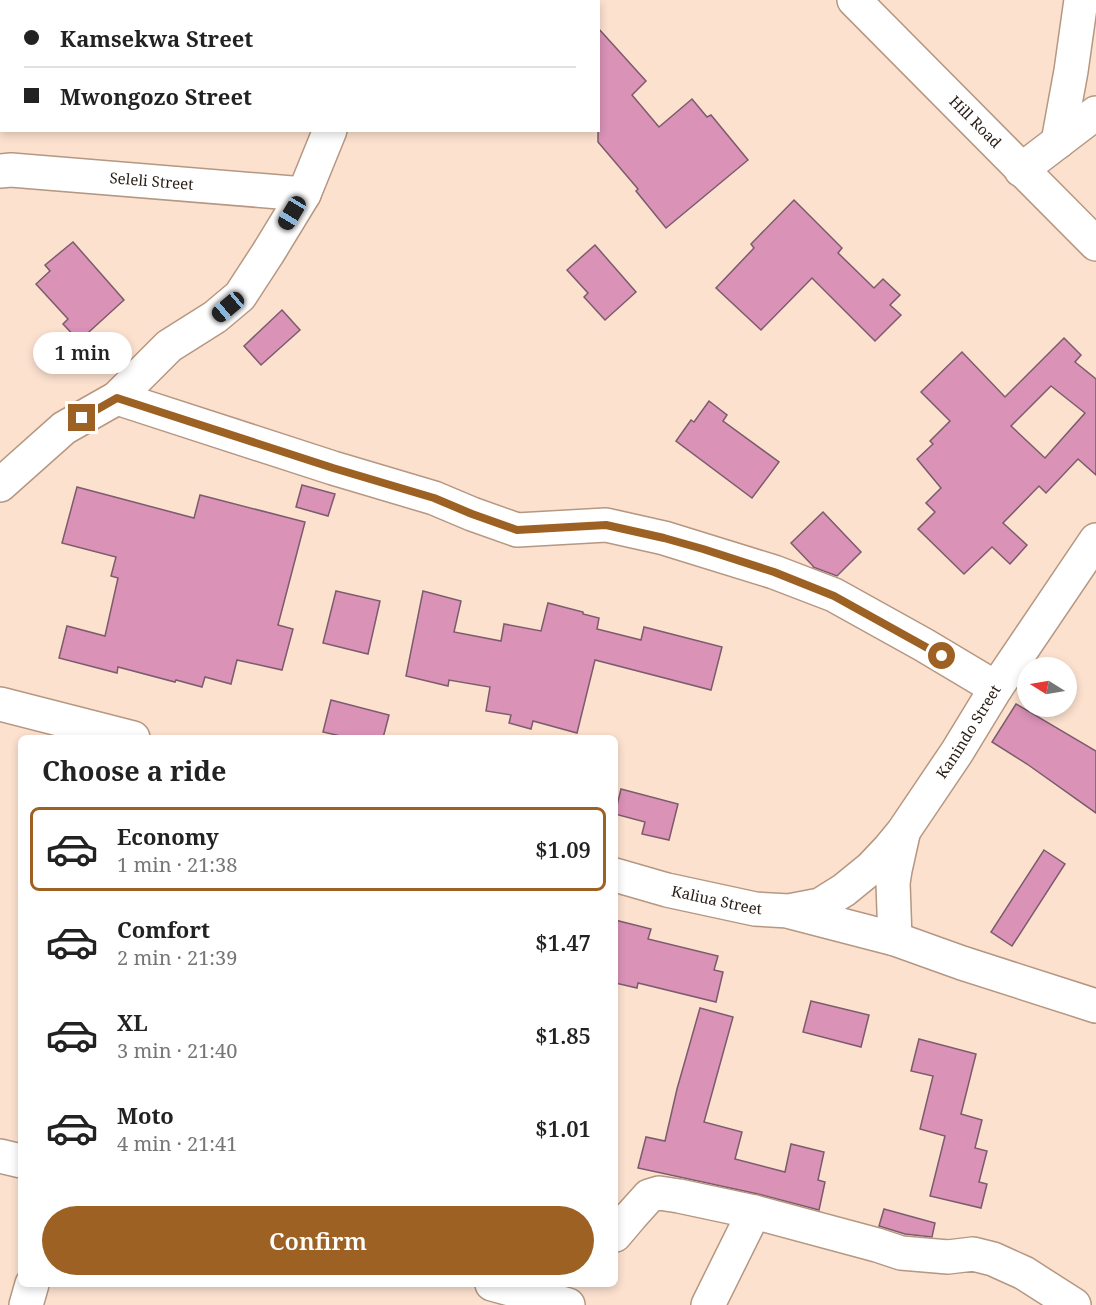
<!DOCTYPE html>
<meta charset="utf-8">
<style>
:root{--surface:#fff;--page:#f6f6f6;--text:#222;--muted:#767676;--line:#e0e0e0;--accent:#9d6223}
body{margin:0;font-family:"Noto Serif",serif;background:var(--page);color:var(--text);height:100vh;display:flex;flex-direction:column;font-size:22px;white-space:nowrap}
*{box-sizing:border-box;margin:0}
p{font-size:20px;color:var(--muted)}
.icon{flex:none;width:33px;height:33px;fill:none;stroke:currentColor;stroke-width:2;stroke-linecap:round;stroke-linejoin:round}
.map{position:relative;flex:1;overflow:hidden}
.drawer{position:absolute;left:18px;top:735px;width:600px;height:552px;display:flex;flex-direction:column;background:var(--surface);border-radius:9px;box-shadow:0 3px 9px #0003}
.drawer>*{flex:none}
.banner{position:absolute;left:0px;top:0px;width:600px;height:132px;box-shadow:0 3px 9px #0003;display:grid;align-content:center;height:132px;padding:0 24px;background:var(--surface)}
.needle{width:39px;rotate:281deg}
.fabs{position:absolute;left:1017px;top:657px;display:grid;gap:12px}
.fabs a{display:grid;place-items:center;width:60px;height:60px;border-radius:50%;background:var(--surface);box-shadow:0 3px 9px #0003;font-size:30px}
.end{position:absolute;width:27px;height:27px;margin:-14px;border:8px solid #9d6223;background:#fff;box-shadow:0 0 0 3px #fff}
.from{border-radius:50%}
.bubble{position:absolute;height:42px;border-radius:21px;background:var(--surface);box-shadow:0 3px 9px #0003;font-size:20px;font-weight:600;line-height:42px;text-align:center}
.car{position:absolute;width:18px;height:36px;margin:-18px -9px;border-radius:8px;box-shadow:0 0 4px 2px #0007;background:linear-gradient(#222 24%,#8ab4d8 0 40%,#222 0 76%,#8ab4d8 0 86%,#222 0)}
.banner b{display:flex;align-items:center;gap:21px;height:57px;font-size:22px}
.banner b+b{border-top:2px solid var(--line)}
.banner i{width:15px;height:15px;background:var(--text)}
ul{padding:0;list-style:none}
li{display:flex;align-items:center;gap:18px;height:84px;margin:0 12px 9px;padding:0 12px;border:3px solid transparent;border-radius:9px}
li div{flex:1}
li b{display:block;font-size:22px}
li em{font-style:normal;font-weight:600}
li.current{border-color:var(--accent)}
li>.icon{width:54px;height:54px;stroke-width:1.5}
h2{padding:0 24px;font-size:27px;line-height:72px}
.action{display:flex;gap:12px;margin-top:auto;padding:12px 24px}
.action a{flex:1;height:69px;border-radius:36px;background:var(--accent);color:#fff;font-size:24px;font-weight:600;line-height:69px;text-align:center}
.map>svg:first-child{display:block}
.building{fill:#da92b7;stroke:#7b5c6c;stroke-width:1.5;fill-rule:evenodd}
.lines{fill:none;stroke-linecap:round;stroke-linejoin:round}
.minor-casing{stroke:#b59782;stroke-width:36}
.major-casing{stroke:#b59782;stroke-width:36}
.minor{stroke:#fff;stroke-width:33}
.major{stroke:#fff;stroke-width:33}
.route{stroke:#9d6223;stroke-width:8}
.labels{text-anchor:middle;stroke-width:4.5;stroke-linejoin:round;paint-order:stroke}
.street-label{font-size:15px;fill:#281c14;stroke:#fce1cf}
</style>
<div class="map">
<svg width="1096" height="1305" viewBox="0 0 1096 1305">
<rect width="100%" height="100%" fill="#fce1cf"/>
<g class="building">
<path d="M 598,28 L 646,81 L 632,95 L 659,127 L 692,99 L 707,117 L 711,115 L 748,160 L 666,228 L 636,191 L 638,189 L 598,142 Z"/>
<path d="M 794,200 L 842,248 L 838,253 L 874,288 L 883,279 L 900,295 L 890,305 L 901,315 L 875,341 L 812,278 L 761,330 L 716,288 L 754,248 L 751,244 Z"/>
<path d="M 73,242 L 124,300 L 79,341 L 63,324 L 68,319 L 36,284 L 50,271 L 45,265 Z"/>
<path d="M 595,245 L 636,292 L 605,320 L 584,297 L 588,293 L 567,270 Z"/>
<path d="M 282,310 L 300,330 L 261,365 L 244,346 Z"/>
<path d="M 1064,338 L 1081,355 L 1075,362 L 1096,379 L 1096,475 L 1078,459 L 1046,493 L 1039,486 L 1003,523 L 1027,545 L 1010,564 L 992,547 L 964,574 L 918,529 L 935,512 L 926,503 L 941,488 L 917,459 L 933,444 L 930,441 L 950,421 L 921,392 L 962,352 L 1005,397 ZM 1051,386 L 1085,413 L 1045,458 L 1011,426 Z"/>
<path d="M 709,401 L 727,415 L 723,421 L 779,462 L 752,498 L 676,441 L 691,420 L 694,422 Z"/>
<path d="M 302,485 L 335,494 L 328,516 L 296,507 Z"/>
<path d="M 77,487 L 194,518 L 200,495 L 305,522 L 278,625 L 293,629 L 282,670 L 237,660 L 231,684 L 205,677 L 202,687 L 176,680 L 175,682 L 118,667 L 117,673 L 59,658 L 67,626 L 105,636 L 118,578 L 111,576 L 116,557 L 62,543 Z"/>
<path d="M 823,512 L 861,552 L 837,576 L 813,567 L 813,566 L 791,543 Z"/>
<path d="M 336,591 L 380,601 L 368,654 L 323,643 Z"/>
<path d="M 423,591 L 461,601 L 454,632 L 501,641 L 504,624 L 541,631 L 548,603 L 583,612 L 583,614 L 599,618 L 597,629 L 641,640 L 644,627 L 722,647 L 711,690 L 595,660 L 577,733 L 533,721 L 531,729 L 509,723 L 511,715 L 486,711 L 490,687 L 449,680 L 448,686 L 406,676 Z"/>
<path d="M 331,700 L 389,715 L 383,738 L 349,738 L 323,732 Z"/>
<path d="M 1016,704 L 1096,751 L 1096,813 L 1027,764 L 992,742 Z"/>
<path d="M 621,789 L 678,804 L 669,840 L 642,834 L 645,822 L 615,814 Z"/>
<path d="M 1044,850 L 1065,864 L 1012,946 L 991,932 Z"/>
<path d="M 615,920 L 651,929 L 648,939 L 718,956 L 714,970 L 723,972 L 716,1002 L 638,983 L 637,988 L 615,983 Z"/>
<path d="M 811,1001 L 869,1015 L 861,1047 L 803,1032 Z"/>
<path d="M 700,1008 L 733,1017 L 704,1122 L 742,1132 L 735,1159 L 785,1172 L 791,1144 L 824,1152 L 818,1180 L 825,1182 L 819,1210 L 758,1194 L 638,1168 L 646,1137 L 665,1141 L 677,1089 Z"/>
<path d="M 919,1039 L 976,1054 L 961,1114 L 982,1120 L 975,1148 L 987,1151 L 979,1182 L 987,1184 L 981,1208 L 930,1196 L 945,1136 L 920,1129 L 933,1076 L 911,1071 Z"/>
<path d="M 884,1209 L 935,1223 L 932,1237 L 905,1234 L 879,1226 Z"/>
</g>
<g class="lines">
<g class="minor-casing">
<g id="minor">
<path d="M 385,2 L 385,0"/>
<path d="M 1058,142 L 1071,71 L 1081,0"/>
<path d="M 1021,170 L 1096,113"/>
<path id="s1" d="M 0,171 L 11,170 L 304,194"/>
<path d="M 117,398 L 333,468 L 434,498 L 472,514 L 517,530 L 606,525 L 664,538 L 774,572 L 834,595 L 924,645 L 996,688"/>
<path d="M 0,485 L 64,428 L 117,398 L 169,346 L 215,317 L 240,296 L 268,253 L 304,194 L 330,130"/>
<path d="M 0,704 L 133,738"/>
<path id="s2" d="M 615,875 L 667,890 L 755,909 L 789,911 L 820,905 L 844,890 L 871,868 L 889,849 L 903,832 L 957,752 L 996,688 L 1096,540"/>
<path d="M 791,912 L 895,939 L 962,963 L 1096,1006"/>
<path d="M 895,939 L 893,883 L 895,870 L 903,834"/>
<path d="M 0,1156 L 21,1161"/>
<path d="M 615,1235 L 631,1216 L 649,1196 L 659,1193 L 679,1196 L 754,1212 L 877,1245 L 901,1253 L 948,1257 L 973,1254 L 993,1259 L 1024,1273 L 1074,1305"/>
<path d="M 492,1284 L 568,1305"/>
<path d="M 26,1305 L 32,1284"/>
<path d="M 708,1305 L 754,1212"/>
</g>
</g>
<g class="major-casing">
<g id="major">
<path id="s3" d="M 854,0 L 1096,244"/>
</g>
</g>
<use href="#minor" class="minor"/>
<use href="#major" class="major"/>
</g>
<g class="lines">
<path class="route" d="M 82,418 L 117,398 L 333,468 L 434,498 L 472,514 L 517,530 L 606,525 L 664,538 L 703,549 L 774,572 L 834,596 L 942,656"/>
</g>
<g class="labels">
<g class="street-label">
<text dy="5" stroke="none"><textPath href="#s3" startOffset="172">Hill Road</textPath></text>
<text dy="5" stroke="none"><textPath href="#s1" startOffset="152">Seleli Street</textPath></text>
<text dy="5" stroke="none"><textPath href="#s2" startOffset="441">Kanindo Street</textPath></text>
<text dy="5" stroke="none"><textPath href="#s2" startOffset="105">Kaliua Street</textPath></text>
</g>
</g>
</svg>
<div class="fabs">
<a><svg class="needle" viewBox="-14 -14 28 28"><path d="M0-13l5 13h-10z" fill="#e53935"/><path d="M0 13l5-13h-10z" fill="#767676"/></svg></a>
</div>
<i class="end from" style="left:942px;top:656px"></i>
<i class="end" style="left:82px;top:418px"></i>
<div class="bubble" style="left:33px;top:332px;width:99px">1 min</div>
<i class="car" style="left:292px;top:213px;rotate:211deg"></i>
<i class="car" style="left:228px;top:307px;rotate:230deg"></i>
<div class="banner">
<b><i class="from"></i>Kamsekwa Street</b>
<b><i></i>Mwongozo Street</b>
</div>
<section class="drawer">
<h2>Choose a ride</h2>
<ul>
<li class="current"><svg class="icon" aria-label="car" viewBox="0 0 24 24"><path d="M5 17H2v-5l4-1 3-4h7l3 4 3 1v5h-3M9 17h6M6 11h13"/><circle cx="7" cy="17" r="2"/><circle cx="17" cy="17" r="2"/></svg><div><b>Economy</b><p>1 min · 21:38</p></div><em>$1.09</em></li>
<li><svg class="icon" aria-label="car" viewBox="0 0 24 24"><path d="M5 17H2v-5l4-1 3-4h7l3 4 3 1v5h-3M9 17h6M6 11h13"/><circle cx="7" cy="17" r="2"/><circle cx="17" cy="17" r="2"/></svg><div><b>Comfort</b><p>2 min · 21:39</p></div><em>$1.47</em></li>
<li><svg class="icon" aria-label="car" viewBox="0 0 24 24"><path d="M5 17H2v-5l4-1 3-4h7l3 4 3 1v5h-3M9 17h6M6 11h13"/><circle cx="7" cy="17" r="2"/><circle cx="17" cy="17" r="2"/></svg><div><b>XL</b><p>3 min · 21:40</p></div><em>$1.85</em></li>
<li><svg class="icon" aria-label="car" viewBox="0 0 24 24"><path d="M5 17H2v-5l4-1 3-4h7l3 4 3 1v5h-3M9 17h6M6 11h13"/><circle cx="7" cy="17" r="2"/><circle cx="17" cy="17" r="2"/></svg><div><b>Moto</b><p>4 min · 21:41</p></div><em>$1.01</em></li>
</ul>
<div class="action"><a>Confirm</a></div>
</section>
</div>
